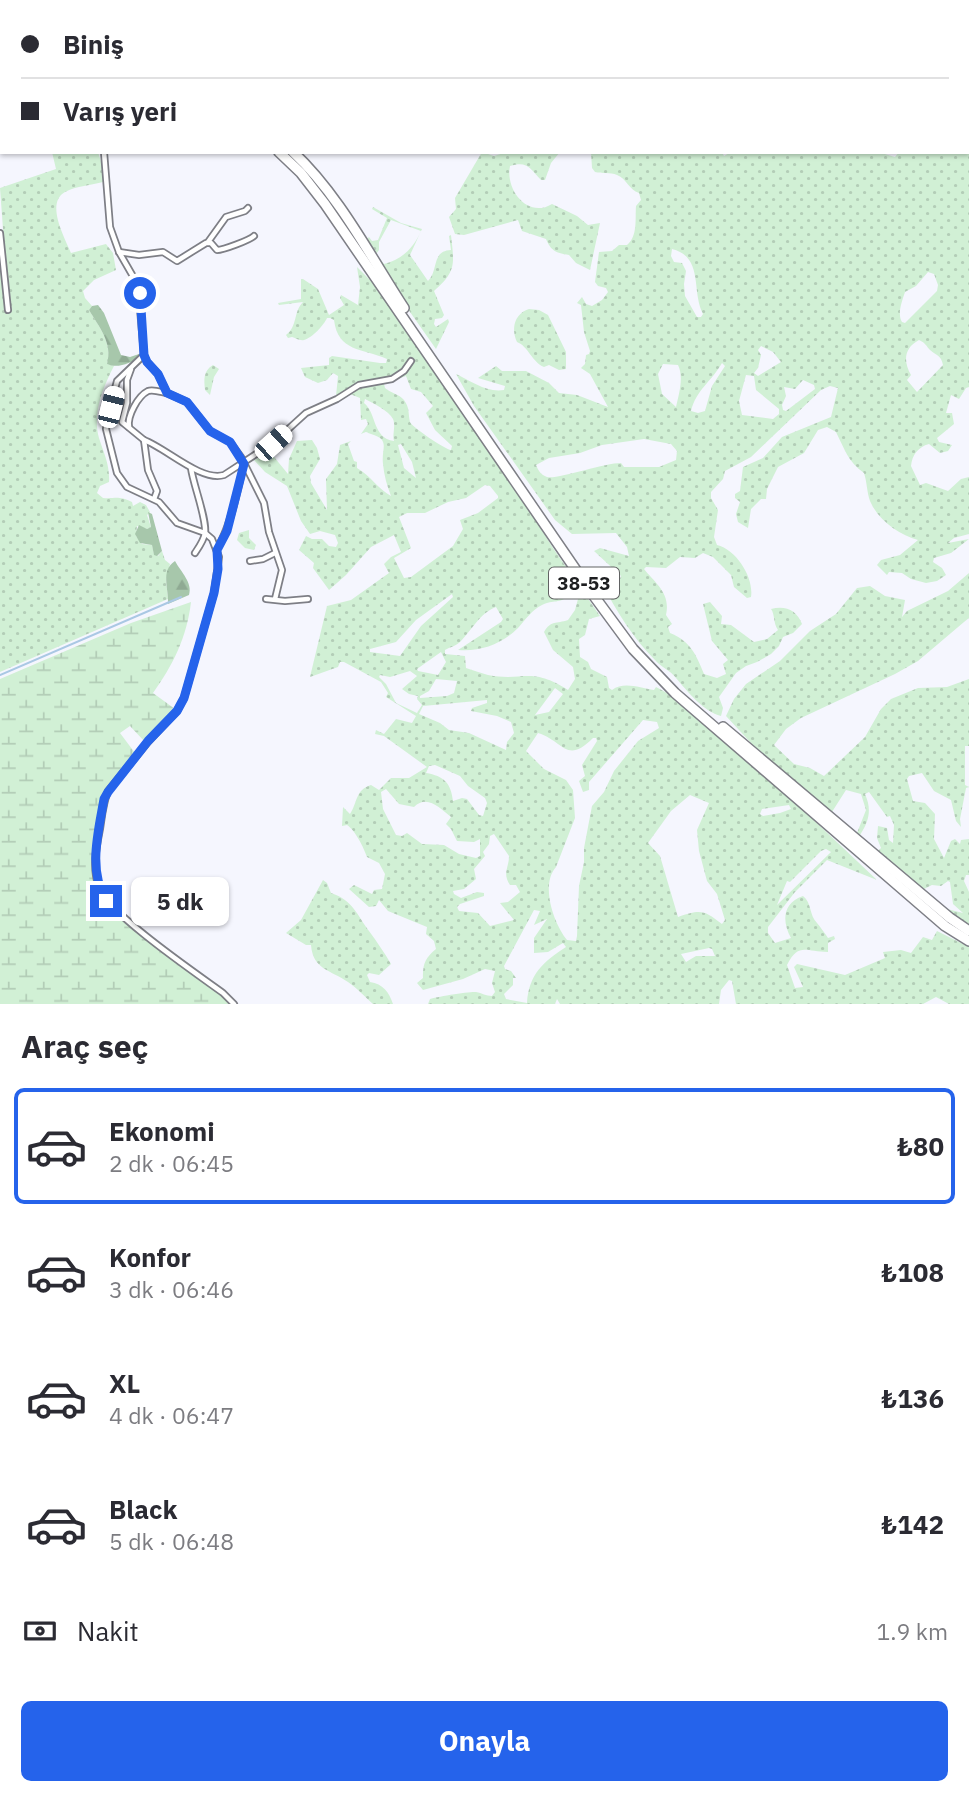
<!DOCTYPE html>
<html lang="tr">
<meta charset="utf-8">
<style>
:root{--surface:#fff;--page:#f2f2f3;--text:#2b2b33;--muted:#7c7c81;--line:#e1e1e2;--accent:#2563eb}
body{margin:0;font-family:"IBM Plex Sans",sans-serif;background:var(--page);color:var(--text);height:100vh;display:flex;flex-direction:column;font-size:26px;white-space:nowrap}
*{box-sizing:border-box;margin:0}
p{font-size:23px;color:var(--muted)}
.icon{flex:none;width:38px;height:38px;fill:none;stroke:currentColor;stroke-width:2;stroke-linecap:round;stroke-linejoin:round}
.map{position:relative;height:1004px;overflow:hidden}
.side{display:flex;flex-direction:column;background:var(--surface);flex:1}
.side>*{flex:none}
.banner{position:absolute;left:0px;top:0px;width:970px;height:154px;box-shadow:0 2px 5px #0004;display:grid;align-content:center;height:154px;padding:0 21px;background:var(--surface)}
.end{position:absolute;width:32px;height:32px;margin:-16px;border:9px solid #2563eb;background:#fff;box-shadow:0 0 0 4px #fff}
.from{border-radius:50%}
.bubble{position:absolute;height:49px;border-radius:10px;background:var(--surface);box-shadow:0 2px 5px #0004;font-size:23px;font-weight:800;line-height:49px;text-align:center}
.car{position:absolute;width:21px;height:42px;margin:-21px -10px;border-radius:9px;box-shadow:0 0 5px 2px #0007;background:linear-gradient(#fff 24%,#345 0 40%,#fff 0 76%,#345 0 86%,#fff 0)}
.banner b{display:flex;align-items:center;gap:24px;height:66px;font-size:26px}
.banner b+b{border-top:2px solid var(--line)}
.banner i{width:18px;height:18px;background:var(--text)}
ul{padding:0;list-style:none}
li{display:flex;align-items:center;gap:21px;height:116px;margin:0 14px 10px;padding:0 7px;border:4px solid transparent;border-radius:10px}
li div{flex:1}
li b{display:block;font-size:26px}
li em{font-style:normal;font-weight:800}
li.selected{border-color:var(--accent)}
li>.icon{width:63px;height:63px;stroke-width:1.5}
h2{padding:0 21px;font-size:32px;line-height:84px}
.pay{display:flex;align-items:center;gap:18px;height:77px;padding:0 21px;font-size:26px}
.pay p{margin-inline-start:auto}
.cta{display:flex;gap:14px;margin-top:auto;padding:14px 21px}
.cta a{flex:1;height:80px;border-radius:10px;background:var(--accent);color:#fff;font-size:28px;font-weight:800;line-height:80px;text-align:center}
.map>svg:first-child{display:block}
.grass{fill:url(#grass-dots);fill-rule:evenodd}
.forest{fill:url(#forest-firs)}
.wetland{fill:url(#wetland-marsh)}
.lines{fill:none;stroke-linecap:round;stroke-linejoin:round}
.stream{stroke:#aac8e4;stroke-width:2}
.minor-casing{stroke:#7e7f86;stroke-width:8}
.major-casing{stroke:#7e7f86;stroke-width:10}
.highway-casing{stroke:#7e7f86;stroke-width:12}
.minor{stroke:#fff;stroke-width:4.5}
.major{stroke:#fff;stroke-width:7}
.highway{stroke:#fff;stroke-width:9}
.route{stroke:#2563eb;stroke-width:9}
.labels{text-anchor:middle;stroke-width:5;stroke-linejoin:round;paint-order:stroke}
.shield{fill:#fff;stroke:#616263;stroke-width:2}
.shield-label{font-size:19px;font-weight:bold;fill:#1d1e20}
</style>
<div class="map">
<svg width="969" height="1004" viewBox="0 0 969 1004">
<defs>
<pattern id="grass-dots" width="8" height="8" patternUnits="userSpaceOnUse" patternTransform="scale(1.75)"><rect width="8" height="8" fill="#d1f0d5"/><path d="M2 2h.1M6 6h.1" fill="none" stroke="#b3cdb7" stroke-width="1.8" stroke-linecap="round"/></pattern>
<pattern id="forest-firs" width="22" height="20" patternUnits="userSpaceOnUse" patternTransform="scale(1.75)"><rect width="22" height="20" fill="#a7c7ab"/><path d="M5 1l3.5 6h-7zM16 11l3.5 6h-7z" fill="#8faa93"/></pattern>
<pattern id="wetland-marsh" width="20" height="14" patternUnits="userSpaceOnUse" patternTransform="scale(1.75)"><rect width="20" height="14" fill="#d1f0d5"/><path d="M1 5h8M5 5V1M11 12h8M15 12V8" fill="none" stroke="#b3cdb7"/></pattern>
</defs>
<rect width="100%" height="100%" fill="#f5f6fe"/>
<g class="grass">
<path d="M 521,0 L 969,0 L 969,387 L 966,388 L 959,399 L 951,395 L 946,413 L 952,413 L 954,424 L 937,438 L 939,442 L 952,445 L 948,451 L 940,453 L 929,444 C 918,447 912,455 911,466 L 920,485 L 926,483 L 948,491 L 961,479 L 969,477 L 969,534 L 954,538 L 948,543 L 969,539 L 951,553 L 934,558 L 933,562 L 942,568 L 946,575 L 937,581 L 926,583 L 911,579 L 902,573 L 889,572 L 887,575 L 877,565 L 881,560 L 900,555 L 918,540 C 899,535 878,520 870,501 C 867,493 867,482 864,473 C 848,462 844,448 836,432 L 827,427 L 818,430 L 804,453 L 778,467 L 767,489 L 766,499 L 761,499 L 751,509 L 748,528 L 738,522 L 736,514 L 740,502 L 735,498 L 735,494 L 740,491 L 743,467 L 763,458 L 782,437 L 831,417 L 838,388 L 830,386 L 821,390 L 751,457 L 725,471 L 723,479 L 711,492 L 711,498 L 718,510 L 714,537 L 717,545 C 737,550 754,578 751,597 L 747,598 L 734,587 L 731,575 L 713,557 L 703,553 L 695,558 L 680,557 L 666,568 L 646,567 L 644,569 C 655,583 671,593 666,615 L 672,624 L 668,627 L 670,633 C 690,641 696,654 704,674 L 717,678 L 726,674 L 723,664 L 728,660 L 712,641 L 703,604 L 710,602 L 722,616 L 721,624 L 731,625 L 754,642 L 767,639 L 778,630 C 773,623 775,614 771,609 C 785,605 797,610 802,624 L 793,633 L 783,637 L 779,646 L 771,654 L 757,662 L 746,666 L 736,673 L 719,697 L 723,708 L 721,716 C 704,712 687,691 676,678 C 670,670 661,667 655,660 C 633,638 616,611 602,583 L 619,581 L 621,576 L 594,551 L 600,548 L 629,556 L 627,547 L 616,533 L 572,534 L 555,520 L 474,406 L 456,374 C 471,381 487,393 504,390 L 505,386 L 478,378 L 496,366 L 502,371 L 526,371 L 549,383 L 559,393 L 577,395 L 608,407 L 590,374 L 581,368 L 585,364 L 586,355 L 589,354 L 590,351 L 584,332 L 581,305 L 577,303 L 582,297 L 586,304 L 592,306 L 602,300 L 608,292 L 606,288 L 598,286 L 595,282 L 599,252 L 612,251 L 619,245 L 627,245 C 638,236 635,219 636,206 L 641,200 L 639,193 C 629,190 627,179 617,175 C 610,172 602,174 595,172 L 592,168 L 591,152 L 722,152 L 724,156 L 731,152 L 878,152 L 895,157 L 899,152 L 968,152 L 968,2 L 520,2 ZM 672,249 C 704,257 691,291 703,314 L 701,317 L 697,317 L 685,296 L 684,284 L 686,271 L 682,263 L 674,262 L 671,256 ZM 928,272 L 934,274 L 938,285 L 937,291 L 905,323 L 902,322 C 897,314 902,301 905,292 L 916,286 ZM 919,340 C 926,343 926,346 930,350 C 937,356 941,355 943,365 L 917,392 L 907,380 L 911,375 C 903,361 904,348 919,340 ZM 761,346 L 773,352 L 781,362 L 758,376 L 754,373 L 758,368 L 761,355 L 758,350 ZM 722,363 L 725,366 L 712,386 L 705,411 L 698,413 L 691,411 C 696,390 712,381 722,363 ZM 663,364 L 678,365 C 684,377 679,394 676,407 L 662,394 L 658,374 ZM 746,375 L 754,376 L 756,390 L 779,409 L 779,414 L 773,419 L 742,415 L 739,401 ZM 803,380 L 814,385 L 815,389 L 786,411 L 783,410 L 782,405 L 786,396 L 784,387 L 795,389 ZM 644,439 L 671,444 L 677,451 L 676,460 L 659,467 L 624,467 L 621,463 C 604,463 556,480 547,477 C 541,475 538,470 536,465 L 549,458 L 580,453 L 602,445 Z"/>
<path d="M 52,152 L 98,152 L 103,168 L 103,182 C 92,185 76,186 65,192 C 45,203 65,238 71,253 L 106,244 L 113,253 L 116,270 L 94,280 L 83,291 L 85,298 L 92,306 L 89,310 C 99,327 113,343 107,364 L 114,366 C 103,387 92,414 99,438 C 104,454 110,465 109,482 L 100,486 L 97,493 L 103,498 C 116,499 117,495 132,502 L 133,506 L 140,502 L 146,505 L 150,512 L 147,515 L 151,527 L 147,529 L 137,526 L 136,536 L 142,544 L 152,545 L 154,554 L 158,556 L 162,551 L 165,560 L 170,564 L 166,580 L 168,599 L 0,672 L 0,273 L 6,270 L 0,188 L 56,169 Z"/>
<path d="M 482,152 L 494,156 L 507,152 L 560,152 L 551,163 L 545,180 L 541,180 C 529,168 528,161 510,166 C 505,190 528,219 552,204 L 577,216 L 588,225 L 600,223 L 590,270 L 576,263 L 569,255 C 556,253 551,251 546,239 L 522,231 L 518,220 L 464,235 L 455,234 L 449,217 L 456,209 L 455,198 Z"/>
<path d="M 373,207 L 401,223 L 422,229 L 410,255 L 428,281 C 439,270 431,251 451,250 L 449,236 L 451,235 C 454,264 457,271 434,291 L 444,315 L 442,318 L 435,319 L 434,324 L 436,327 L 448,319 L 449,322 L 436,349 L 365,248 L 364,242 L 369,237 L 372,241 L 378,240 L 387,218 L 372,209 ZM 391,220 L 421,231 C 414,247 402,260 384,264 L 376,254 L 379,250 L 379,242 Z"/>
<path d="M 357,267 L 377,287 L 505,471 L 553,548 L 600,616 L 589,619 L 585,635 L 579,639 L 580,657 L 588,662 L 591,669 L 607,677 L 609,688 L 612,690 C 624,681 640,688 654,690 L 656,687 L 667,693 L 781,789 L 877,880 L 827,860 L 795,892 L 768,927 L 768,933 L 775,943 L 791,938 C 782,922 782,903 803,896 C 812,903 809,915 817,923 C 821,928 824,932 828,938 L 834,936 L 835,939 L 828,943 L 828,952 C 805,952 799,942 787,965 L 795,988 L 803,987 L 794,967 L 797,964 L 845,975 L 885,958 L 883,952 L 901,950 L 911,953 L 923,937 L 932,940 L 937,931 L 969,947 L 969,1004 L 949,1004 L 936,997 L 923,1004 L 736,1004 L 732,981 L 729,980 L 721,990 L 719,1004 L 560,1004 L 557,999 L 555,1004 L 428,1004 L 430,999 C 434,997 472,991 476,992 C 482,993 486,996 492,996 L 495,992 L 492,983 L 495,971 L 485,969 L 463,979 L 423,990 L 417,983 L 423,978 C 423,965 424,959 436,949 L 434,941 L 426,934 L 427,927 L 388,911 L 379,900 L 376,906 L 369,907 L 349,889 L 354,885 L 372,894 L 374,890 L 382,889 L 385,874 L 379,863 L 367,857 C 364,848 355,830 347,825 L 342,826 L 343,807 L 350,814 C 358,802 355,790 371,785 L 379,790 L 391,778 L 409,778 L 427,767 L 384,736 L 375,734 L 376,730 L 384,734 L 396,719 L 412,723 L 416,716 L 386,697 L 388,693 L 381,682 L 344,662 L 340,662 L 338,667 L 310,677 L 327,606 L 351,600 L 389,573 L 384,564 L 391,557 L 401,552 L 394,535 L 371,547 L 346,575 L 329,590 L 313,568 L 314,563 L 299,550 L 306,536 L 312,539 L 322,539 L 329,546 L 336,547 L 338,543 L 335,535 L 320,531 L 310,534 L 301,521 L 287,486 L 265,472 L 254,460 L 270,452 L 288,474 L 289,459 L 297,441 L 312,440 L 317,448 L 320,459 L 310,476 L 311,483 L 327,510 L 326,479 L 337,464 L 340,445 L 351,441 L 348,444 L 354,461 L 357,462 L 357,468 C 371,476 378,489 391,496 C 387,486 384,475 383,464 C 381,448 391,440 371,434 C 364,432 369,431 361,434 L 368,424 L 366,419 L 361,420 L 360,398 L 350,394 L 339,400 L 336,396 L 338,376 L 333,373 L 327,380 L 318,383 L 305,377 L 301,368 L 329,365 L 329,358 L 332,356 L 380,363 L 386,363 L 387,359 C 362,348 338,352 334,320 L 330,318 L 327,318 C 324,325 312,338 304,340 C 300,341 295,338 292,337 L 288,338 L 286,335 C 298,326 293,312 303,302 L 279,305 L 278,303 L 301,299 L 301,279 L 303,279 L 318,289 L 329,315 L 344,305 L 340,298 L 341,295 L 358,305 L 360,287 ZM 406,376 L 411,389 L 421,392 L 433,406 L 426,413 L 435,430 L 452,446 L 451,450 C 446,450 412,427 410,422 C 408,414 410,408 404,400 C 399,394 391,393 385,388 L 384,384 ZM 365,399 C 373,403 389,411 393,419 C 396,426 392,435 394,441 C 372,438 377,413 364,403 ZM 401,444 L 412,462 L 416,478 L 404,468 L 398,445 ZM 485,485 L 490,486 L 498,496 L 498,498 L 478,513 L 460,520 L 463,529 L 453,546 L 411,577 L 404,578 L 394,558 L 411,548 L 399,517 L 407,513 L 425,513 L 448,502 L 466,498 ZM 452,594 L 453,597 L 421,626 L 400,656 L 370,652 L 370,649 L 396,642 L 416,620 ZM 572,594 L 578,599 L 575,610 L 568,620 C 556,624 551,620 544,632 L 553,650 L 573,667 L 575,679 L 568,690 C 530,666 523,682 488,675 C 480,673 473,670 466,668 L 465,656 L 445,654 L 445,650 C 450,647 456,646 460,642 C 472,630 480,613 496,607 L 503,619 L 501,622 L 458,650 C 480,652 502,644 518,628 C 525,620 532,610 542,605 C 554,599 558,605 572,594 ZM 441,652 L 446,662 L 438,675 L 418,671 L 417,669 ZM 410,671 L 417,676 L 402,689 L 409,694 L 418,696 L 417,699 L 422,705 L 417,713 L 396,703 L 386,684 L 379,677 L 380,675 L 390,677 ZM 436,679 L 457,681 L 454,693 L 447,696 L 420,698 L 420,696 L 429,691 ZM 555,688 L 563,694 L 549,712 L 535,715 ZM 487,700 L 487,703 L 472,708 L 471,711 L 497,716 L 511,722 L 514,733 L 507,742 L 506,750 L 469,733 L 449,730 L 440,723 L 419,714 L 423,706 ZM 643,720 L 657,722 L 659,728 L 638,741 L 614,771 L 604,792 L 592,806 L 584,848 L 584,862 L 579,886 L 577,936 L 576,941 L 567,940 C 554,924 540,885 556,867 L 575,818 L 573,790 L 566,780 L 544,769 L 526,751 L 538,733 C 564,741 566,765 593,738 L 596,738 L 597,741 L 582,765 L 585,776 L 579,781 L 583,792 L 589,790 L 589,782 ZM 435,765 L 460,776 L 468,786 L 485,798 L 487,803 L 483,816 L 479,815 L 467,799 L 462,798 L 453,801 C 451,783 444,776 426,773 L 429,766 ZM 386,789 L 399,804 L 414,807 C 427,794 440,808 451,817 L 446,824 L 451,829 L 457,841 L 474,842 L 480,839 L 480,856 L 476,858 L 459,854 L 444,845 L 422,844 L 407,833 L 402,836 L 396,835 L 383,809 L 381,792 ZM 690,795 L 709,803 L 697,830 L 699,851 L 707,881 L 717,894 L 725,920 L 722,924 C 704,910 701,909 678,917 L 660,856 L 648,843 L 671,811 ZM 789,805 L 791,809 L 780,813 L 763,816 L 760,814 L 762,809 ZM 494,834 L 509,856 C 509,868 502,873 510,885 L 516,885 L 520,892 L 508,902 L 500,903 L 514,920 L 490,926 L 478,913 L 459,911 L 457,907 L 460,904 L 484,896 L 484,893 L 477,892 L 461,898 L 454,894 L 453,891 L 464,889 L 476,879 L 474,869 L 485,856 L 483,852 L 489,844 L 490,836 ZM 826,849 L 831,852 L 777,905 L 787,881 L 790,882 L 821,851 ZM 534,910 L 540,911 L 534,925 L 547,919 L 534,938 L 534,953 L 548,952 L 563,943 L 566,947 C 543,962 529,974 527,1003 L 506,999 L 504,994 L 513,985 L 513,978 L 516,978 L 511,971 L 505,969 L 504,966 ZM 709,948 L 712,949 L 715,956 L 696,956 L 686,962 L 681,954 Z"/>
<path d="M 529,309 L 539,310 L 548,315 L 566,352 L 566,369 L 559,370 L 549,365 L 544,367 C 532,362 528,346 517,342 C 511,329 514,314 529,309 Z"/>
<path d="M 213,365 L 219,369 L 214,377 L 210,395 L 205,390 C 204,379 203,371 213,365 Z"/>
<path d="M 249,530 L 249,538 L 256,545 L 254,550 L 245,548 L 237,540 L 239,533 Z"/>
<path d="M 969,573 L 969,618 L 964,622 L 918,661 L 895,674 L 801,718 L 786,729 L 774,745 L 794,764 L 810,768 L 824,776 L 865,737 L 881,709 L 891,699 L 918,688 L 947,687 L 969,679 L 969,746 L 965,746 L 965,785 L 969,787 L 966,788 L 960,819 L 961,827 L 956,821 L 951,800 L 934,791 L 922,773 L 909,776 L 907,779 L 913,801 L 925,803 L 935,814 L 934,839 L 944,858 L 951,841 L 955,839 L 960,844 L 961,840 L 969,839 L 969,875 L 966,875 L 964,881 L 969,892 L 969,929 L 939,907 L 963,913 L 953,904 L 950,882 L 948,881 L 941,886 L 932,885 L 920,891 L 877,852 L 881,848 L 877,838 L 878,826 L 887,828 L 889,840 L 893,843 L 894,825 L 890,816 L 887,817 L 869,792 L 865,794 C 872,810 869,821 860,835 L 857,833 L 866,810 L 861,794 L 846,790 L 830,815 L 764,757 L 726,716 L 734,699 L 746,684 L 780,661 L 810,631 L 836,614 L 857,588 L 870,586 L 885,596 L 905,600 L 902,617 L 907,611 L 948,591 Z"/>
<path d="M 323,880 L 327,883 L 331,893 C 353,900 357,915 369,931 C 377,942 384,952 391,964 L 379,975 L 369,973 L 367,975 L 370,982 C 383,984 389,992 393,1004 L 373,1004 C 365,997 357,988 348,982 C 331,970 313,970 311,945 L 306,945 L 286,933 L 301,920 Z"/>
</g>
<g class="forest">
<path d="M 98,305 L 104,313 L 121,355 L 130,357 L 139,354 L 141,357 C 130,363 118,369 107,364 C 113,343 99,327 89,310 L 92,306 Z"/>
<path d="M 148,512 L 152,514 L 162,551 L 157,556 L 154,555 L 152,545 L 140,543 L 135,534 L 139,525 L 147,529 L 151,527 Z"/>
<path d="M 175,561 C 181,572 193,583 189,595 L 168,604 C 169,588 160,571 175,561 Z"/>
</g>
<path class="wetland" d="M 191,602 C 187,637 173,665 153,693 L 175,709 L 145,742 L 130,726 L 120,733 L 135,753 C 125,766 112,779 105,793 C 100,801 100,811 98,820 C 94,850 90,874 105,902 L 183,966 L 221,993 L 231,1004 L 0,1004 L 0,679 L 131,623 Z"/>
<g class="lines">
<path class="stream" d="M 0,675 L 181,597"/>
<g class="minor-casing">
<g id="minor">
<path d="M 3,0 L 6,2"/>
<path d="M 122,0 L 133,0"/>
<path d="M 39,2 L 40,0"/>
<path d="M 409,2 L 409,0"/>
<path d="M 0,61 L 2,62"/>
<path d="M 104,152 L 110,227 L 119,252 L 138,285 L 144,355 L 147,362 L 158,374 L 167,393 L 187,402 L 210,431 L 230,442 L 241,457 L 264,503 L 269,532 L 282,570 L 275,599"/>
<path d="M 0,233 L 8,310"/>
<path d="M 208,242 L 226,217 L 245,211 L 248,208"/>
<path d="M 119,252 L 139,255 L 163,252 L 177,261 L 206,243 L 211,243 L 217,250 C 223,250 250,240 254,236"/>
<path d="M 144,355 L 117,381 L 107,420 L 106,429 L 117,473 L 127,487 L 159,502 L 177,523 L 205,533 L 212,539 L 219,557 L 214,593 L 184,698 L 177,711 L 148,742 L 108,791 C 103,803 102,816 100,829 C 96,849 92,868 99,888 C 109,914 197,974 223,993 L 234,1004"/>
<path d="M 131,369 L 127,380 L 127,403 L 122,422 L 144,440 L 148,470 L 157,491 L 154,499"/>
<path d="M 129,427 C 127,416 138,396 148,391 C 153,389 161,392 166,393"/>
<path d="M 144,440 C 166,448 201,482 224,475 L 273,443 L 306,413 L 337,399 L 359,385 L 392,379 L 404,371 L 411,361"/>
<path d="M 191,468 C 193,484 207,519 205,533 C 204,540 199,547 195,553"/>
<path d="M 217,549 C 232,523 236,494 244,465"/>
<path d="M 250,561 L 263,559 L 275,553"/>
<path d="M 266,599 L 285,601 L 308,599"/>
</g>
</g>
<g class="major-casing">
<path id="major" d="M 0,125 L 2,124"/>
</g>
<g class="highway-casing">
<g id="highway">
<path d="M 279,152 L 301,173 L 325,204 L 591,592 L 633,649 L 675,693 L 945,926 L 969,941"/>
<path d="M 293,152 C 339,195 370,256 404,308"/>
<path d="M 723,727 L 950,918 L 969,931"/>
</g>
</g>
<use href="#minor" class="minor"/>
<use href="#major" class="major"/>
<use href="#highway" class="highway"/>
</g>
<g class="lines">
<path class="route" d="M 106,901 C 88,869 98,834 104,799 L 108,792 L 148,741 L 177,711 L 184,698 L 214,593 L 218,569 L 217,550 L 227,531 L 244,464 L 230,442 L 210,431 L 187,402 L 167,393 L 158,374 L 147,362 L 144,355 L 140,293"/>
</g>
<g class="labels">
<rect class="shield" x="549" y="567.5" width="70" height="31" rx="5"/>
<g class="shield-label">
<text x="584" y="590">38-53</text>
</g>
</g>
</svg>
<i class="end from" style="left:140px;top:293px"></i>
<i class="end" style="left:106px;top:901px"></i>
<div class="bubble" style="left:131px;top:877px;width:98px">5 dk</div>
<i class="car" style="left:111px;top:407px;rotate:14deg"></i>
<i class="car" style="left:273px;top:443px;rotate:48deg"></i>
<div class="banner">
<b><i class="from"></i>Biniş</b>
<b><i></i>Varış yeri</b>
</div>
</div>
<section class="side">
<h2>Araç seç</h2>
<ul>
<li class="selected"><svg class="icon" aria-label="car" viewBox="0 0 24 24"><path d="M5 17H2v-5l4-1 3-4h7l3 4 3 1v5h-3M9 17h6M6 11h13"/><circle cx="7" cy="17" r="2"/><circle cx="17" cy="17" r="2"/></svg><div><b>Ekonomi</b><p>2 dk · 06:45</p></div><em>₺80</em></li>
<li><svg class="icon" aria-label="car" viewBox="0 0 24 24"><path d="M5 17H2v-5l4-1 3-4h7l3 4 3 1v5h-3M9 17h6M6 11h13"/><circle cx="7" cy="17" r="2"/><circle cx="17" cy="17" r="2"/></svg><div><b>Konfor</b><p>3 dk · 06:46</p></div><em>₺108</em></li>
<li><svg class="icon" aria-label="car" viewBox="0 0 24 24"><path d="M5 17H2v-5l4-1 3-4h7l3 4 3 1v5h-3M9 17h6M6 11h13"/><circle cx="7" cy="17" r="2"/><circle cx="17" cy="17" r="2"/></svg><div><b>XL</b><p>4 dk · 06:47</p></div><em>₺136</em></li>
<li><svg class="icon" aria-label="car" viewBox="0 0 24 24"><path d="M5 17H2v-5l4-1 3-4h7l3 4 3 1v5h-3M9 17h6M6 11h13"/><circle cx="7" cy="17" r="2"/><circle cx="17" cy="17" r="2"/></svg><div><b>Black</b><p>5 dk · 06:48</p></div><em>₺142</em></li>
</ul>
<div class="pay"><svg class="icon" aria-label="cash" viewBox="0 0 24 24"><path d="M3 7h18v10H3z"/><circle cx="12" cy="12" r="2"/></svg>Nakit<p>1.9 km</p></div>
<div class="cta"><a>Onayla</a></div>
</section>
